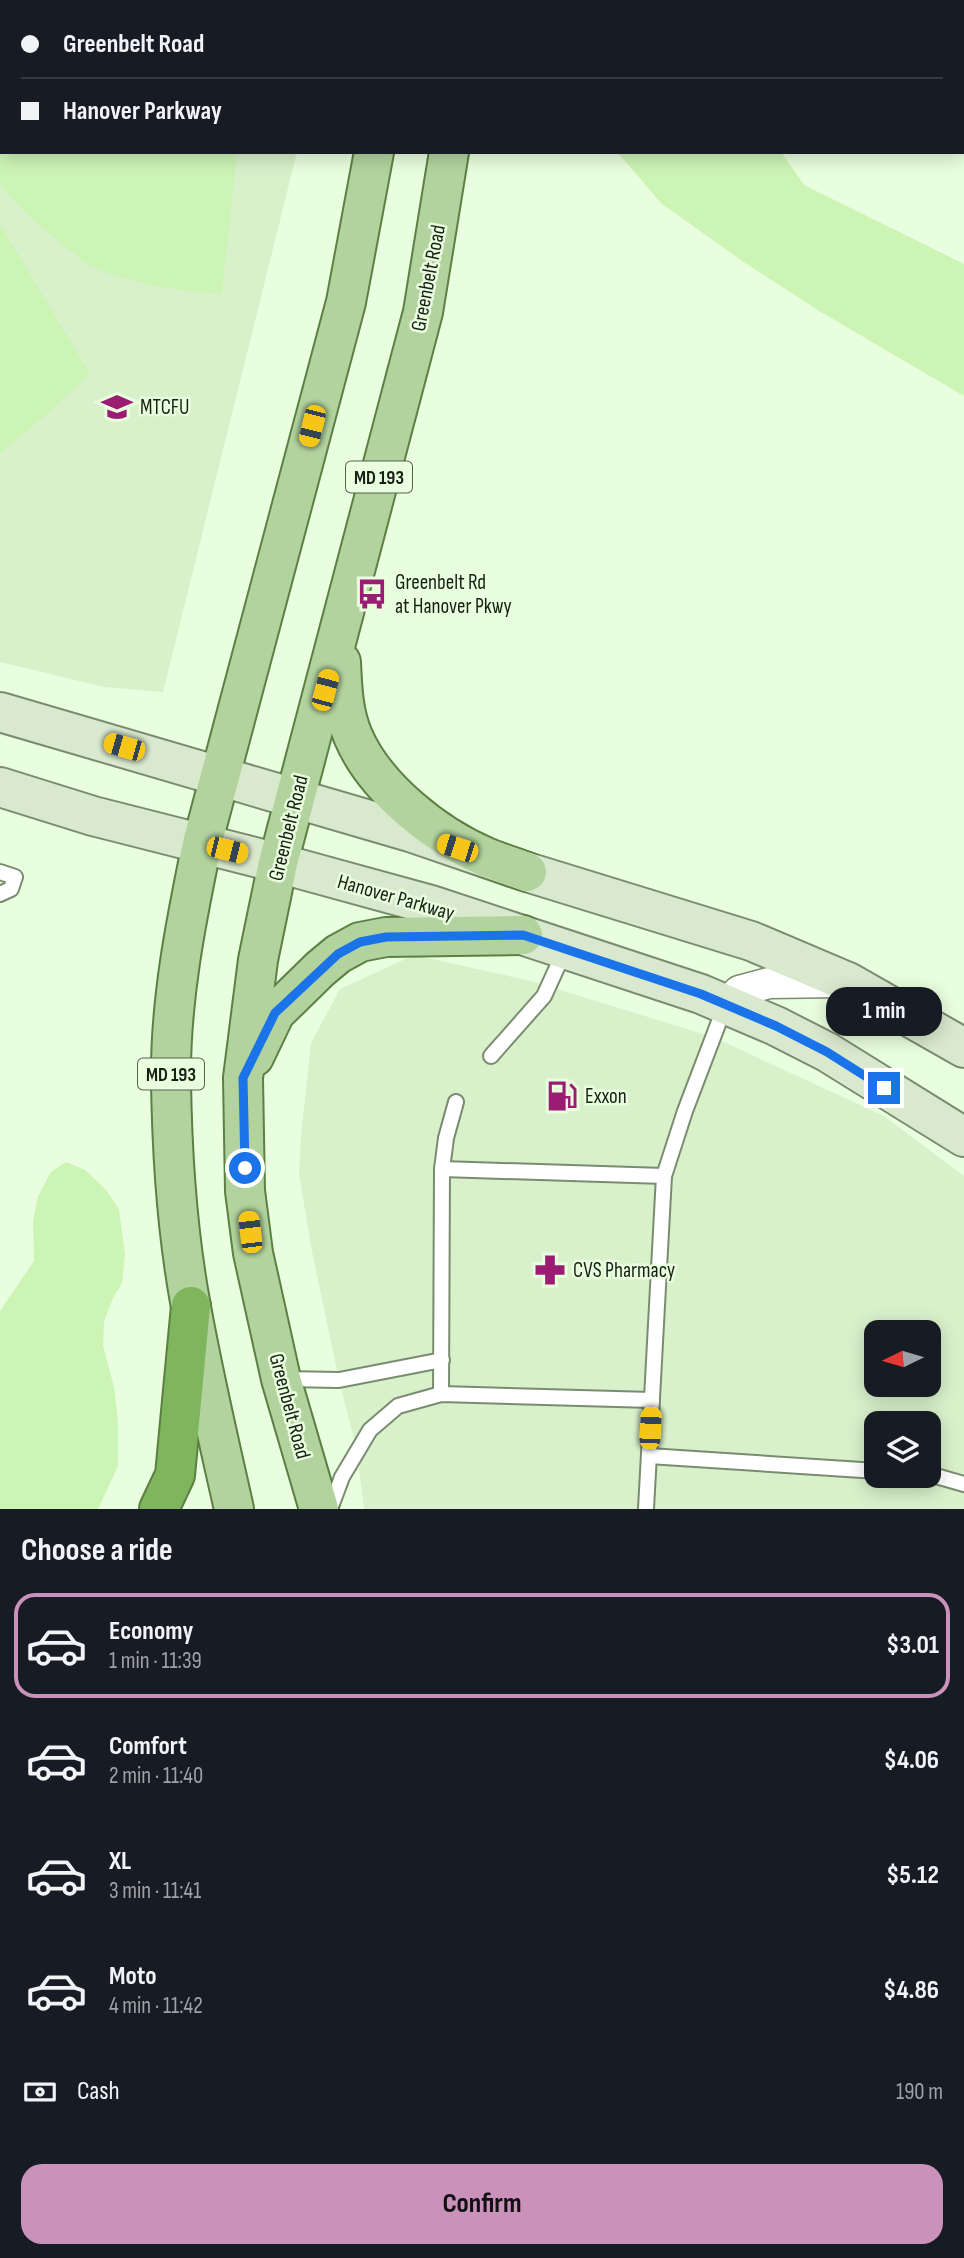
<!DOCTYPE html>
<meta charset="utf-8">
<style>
:root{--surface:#171b24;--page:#20242c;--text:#f1f3f6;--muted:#9ea1a6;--line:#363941;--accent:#ca92bb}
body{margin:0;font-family:"Sofia Sans Condensed",sans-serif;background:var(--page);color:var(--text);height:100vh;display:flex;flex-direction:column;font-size:26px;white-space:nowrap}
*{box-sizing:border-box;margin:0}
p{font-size:23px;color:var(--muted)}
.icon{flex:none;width:38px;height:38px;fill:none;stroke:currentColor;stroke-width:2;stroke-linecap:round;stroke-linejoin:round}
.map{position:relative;height:1509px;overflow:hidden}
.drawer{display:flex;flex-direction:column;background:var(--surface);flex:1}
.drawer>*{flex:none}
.banner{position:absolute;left:0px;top:0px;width:964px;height:154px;box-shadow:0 4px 18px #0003;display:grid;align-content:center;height:154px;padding:0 21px;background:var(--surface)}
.needle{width:46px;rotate:265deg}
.fabs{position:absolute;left:864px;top:1320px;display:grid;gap:14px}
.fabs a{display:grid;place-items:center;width:77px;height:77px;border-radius:14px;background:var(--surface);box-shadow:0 4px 18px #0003;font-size:35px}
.end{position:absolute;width:32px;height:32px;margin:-16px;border:9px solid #1a73e8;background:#fff;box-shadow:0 0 0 4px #fff}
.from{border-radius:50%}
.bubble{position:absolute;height:49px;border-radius:21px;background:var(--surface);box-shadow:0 4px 18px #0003;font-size:23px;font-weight:700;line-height:49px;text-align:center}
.car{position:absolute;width:21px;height:42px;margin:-21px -10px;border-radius:9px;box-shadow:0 0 5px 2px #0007;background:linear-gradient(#f5c518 24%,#345 0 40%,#f5c518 0 76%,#345 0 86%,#f5c518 0)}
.banner b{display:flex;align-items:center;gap:24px;height:66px;font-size:26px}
.banner b+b{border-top:2px solid var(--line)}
.banner i{width:18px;height:18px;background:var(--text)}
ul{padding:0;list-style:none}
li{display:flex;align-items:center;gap:21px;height:105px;margin:0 14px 10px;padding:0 7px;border:4px solid transparent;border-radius:21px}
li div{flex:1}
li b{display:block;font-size:26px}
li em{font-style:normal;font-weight:700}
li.current{border-color:var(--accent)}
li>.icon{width:63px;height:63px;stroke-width:1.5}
h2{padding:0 21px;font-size:32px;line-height:84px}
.pay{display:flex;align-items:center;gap:18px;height:77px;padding:0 21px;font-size:26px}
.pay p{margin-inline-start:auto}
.primary-button{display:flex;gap:14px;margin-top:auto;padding:14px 21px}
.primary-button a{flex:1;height:80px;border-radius:21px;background:var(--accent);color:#111;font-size:28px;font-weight:700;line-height:80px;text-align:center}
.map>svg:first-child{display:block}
.built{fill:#d9f1cb;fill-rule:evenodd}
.green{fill:#ccf4b5}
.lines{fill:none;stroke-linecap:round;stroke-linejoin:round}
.lane-casing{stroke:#7a8c6f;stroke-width:18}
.street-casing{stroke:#7a8c6f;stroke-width:33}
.secondary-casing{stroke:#7a8c6f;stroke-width:42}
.primary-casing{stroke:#5b8043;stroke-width:42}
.highway-casing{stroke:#5b8043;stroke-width:42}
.lane{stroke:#fff;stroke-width:14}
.street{stroke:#fff;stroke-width:30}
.secondary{stroke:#d9e9ce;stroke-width:38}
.primary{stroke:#b2d39e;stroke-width:38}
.highway{stroke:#7fb55d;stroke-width:38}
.route{stroke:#1a73e8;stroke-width:9}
.labels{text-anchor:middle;stroke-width:5;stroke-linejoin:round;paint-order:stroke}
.shield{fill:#e9fede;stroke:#576251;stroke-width:2}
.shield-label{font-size:19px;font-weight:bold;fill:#181f14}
.street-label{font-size:21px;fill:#181f14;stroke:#e9fede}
.poi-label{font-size:21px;fill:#181f14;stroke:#e9fede;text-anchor:start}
</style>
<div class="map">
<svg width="964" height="1509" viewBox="0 0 964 1509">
<rect width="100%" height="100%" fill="#e9fede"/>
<g class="built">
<path d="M 0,0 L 330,0 L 2,2 L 2,152 L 297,152 L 163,692 L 104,687 L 0,662 Z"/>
<path d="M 414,955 L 531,981 L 713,1037 L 884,1116 L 964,1176 L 964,1509 L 364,1509 L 357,1451 L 339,1380 L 311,1247 L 299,1173 L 301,1136 L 311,1043 L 340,989 ZM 877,1332 L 929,1332 L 929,1384 L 877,1384 ZM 877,1423 L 929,1423 L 929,1475 L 877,1475 Z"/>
</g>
<g class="green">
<path d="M 0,0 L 95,0 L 2,2 L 2,152 L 237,152 L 222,294 C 183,292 126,283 91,266 C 83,262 76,255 70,250 C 44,230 19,210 0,184 Z"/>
<path d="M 617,152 L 781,152 L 804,185 L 964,264 L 964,396 L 821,312 L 745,263 L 662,204 Z"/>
<path d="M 0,224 L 90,374 L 48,413 L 0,453 Z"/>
<path d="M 66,1162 L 85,1170 L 106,1190 L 119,1209 L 125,1255 L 122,1283 L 113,1298 L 104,1321 L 103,1346 L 114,1387 L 118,1421 L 118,1466 L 98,1509 L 0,1509 L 0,1311 L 34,1261 L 33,1221 L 38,1196 L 51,1172 Z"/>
</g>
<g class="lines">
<g class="lane-casing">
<g id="lane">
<path d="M 0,872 L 15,877 L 11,889 L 0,894"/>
<path d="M 491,1056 L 544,996 L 565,950"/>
<path d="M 442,1169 L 664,1176"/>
<path d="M 284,1379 L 339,1380 L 442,1360"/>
<path d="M 441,1394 L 442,1169 L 446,1138 L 456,1102"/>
<path d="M 649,1456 L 877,1471"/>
<path d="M 929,1474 L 964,1484"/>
<path d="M 330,1509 L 342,1477 L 370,1430 L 398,1406 L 441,1394 L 652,1400"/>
<path d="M 646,1509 L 664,1176 L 685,1111 L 725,1006"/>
</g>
</g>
<g class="street-casing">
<g id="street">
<path d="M 879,0 L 880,2"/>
<path d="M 962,81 L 964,82"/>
<path d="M 726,1005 L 739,991 L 769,983 L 841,982"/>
</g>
</g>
<g class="secondary-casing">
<g id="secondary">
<path d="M 0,712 L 410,832 L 527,872 L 751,941 L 848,982 L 964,1048"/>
<path d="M 0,787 L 93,816 L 278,863 L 431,905 L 701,994 L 776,1026 L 827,1052 L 964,1137"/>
</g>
</g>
<g class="primary-casing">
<g id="primary">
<path d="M 395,2 L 396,0"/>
<path d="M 472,2 L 473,0"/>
<path d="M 341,662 C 342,686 343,713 353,736 C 375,788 436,836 486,857 C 500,863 514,867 527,872"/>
<path d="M 254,1057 L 275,1013 L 320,969 L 338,954 L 360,942 L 386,937 L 523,935"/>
<path d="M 234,1509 C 219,1442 203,1374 191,1307 C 177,1232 172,1155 171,1080 C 170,1001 186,921 202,844 L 346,302 L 374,152"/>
<path d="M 319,1509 L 281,1379 L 253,1253 L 245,1191 L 243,1078 L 258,960 L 278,863 L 423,312 L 449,152"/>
</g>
</g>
<g class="highway-casing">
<path id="highway" d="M 159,1509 L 175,1475 L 191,1306"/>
</g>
<use href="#lane" class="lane"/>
<use href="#street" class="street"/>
<use href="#secondary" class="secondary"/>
<use href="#primary" class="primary"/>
<use href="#highway" class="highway"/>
</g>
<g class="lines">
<path class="route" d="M 245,1168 L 243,1078 L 275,1013 L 338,954 L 360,942 L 386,937 L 523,935 L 701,994 L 776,1026 L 827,1052 L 884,1088"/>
</g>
<defs>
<g id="school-bare" transform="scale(2.415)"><path d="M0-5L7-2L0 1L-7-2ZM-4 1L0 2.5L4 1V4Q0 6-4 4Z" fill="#9a1c73" stroke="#e9fede" stroke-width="2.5" paint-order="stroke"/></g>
<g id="bus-bare" transform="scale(2.415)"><path d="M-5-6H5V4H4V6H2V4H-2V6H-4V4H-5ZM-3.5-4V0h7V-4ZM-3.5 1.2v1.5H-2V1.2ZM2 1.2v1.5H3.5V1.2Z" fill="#9a1c73" stroke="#e9fede" stroke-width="2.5" paint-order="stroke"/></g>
<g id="fuel-bare" transform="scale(2.415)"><path d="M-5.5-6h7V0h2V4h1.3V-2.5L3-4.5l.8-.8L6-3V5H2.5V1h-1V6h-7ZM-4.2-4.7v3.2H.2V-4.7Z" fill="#9a1c73" stroke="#e9fede" stroke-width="2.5" paint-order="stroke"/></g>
<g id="pharmacy-bare" transform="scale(2.415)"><path d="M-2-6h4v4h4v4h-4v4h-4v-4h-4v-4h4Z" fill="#9a1c73" stroke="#e9fede" stroke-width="2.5" paint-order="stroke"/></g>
</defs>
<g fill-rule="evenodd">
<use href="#school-bare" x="117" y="407"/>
<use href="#bus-bare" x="372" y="594"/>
<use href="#fuel-bare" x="562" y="1096"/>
<use href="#pharmacy-bare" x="550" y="1270"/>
</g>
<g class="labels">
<g class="shield">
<rect x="346" y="461.5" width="66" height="31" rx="5"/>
<rect x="138" y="1058.5" width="66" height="31" rx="5"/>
</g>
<g class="shield-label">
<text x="379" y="484">MD 193</text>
<text x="171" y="1081">MD 193</text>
</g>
<g class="street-label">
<text transform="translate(428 278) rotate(-79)" y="7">Greenbelt Road</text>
<text transform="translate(288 828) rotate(-76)" y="7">Greenbelt Road</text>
<text transform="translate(396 897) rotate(16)" y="7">Hanover Parkway</text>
<text transform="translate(290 1406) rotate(75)" y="7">Greenbelt Road</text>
</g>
<g class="poi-label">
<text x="140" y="414">MTCFU</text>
<text x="395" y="589">Greenbelt Rd<tspan x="395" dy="24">at Hanover Pkwy</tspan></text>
<text x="585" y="1103">Exxon</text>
<text x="573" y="1277">CVS Pharmacy</text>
</g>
</g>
</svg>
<div class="fabs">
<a><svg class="needle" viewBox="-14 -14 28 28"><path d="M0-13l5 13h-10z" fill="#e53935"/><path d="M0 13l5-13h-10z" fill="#9ea1a6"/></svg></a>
<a><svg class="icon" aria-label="layers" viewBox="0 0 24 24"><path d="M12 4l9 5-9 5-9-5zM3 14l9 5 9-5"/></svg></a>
</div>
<i class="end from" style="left:245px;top:1168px"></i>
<i class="end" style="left:884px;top:1088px"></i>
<div class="bubble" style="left:826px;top:987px;width:116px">1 min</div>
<i class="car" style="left:312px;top:426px;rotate:194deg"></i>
<i class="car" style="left:325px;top:690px;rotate:15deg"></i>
<i class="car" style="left:124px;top:747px;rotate:286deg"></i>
<i class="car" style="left:457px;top:848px;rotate:288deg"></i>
<i class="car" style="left:227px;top:850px;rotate:104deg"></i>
<i class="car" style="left:250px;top:1232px;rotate:353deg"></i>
<i class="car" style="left:650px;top:1428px;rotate:3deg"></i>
<div class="banner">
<b><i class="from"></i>Greenbelt Road</b>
<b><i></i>Hanover Parkway</b>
</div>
</div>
<section class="drawer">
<h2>Choose a ride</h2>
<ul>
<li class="current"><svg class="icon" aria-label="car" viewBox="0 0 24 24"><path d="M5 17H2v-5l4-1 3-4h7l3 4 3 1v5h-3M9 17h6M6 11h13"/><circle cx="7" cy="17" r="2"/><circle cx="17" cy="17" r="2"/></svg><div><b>Economy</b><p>1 min · 11:39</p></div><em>$3.01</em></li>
<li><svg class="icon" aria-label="car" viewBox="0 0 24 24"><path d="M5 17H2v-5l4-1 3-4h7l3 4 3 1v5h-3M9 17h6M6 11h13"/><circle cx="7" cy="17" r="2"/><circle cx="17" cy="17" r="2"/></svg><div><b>Comfort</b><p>2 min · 11:40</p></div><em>$4.06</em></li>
<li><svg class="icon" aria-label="car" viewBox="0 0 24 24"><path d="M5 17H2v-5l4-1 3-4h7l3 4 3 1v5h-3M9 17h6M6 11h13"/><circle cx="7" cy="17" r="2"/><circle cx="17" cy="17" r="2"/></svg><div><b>XL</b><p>3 min · 11:41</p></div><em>$5.12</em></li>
<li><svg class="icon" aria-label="car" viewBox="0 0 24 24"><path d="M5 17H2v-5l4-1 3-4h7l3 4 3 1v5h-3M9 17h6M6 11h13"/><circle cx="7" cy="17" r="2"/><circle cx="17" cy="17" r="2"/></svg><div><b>Moto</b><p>4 min · 11:42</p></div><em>$4.86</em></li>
</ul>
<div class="pay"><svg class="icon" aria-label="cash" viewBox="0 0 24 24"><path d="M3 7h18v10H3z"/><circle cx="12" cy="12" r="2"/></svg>Cash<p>190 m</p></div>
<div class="primary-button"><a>Confirm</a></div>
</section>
